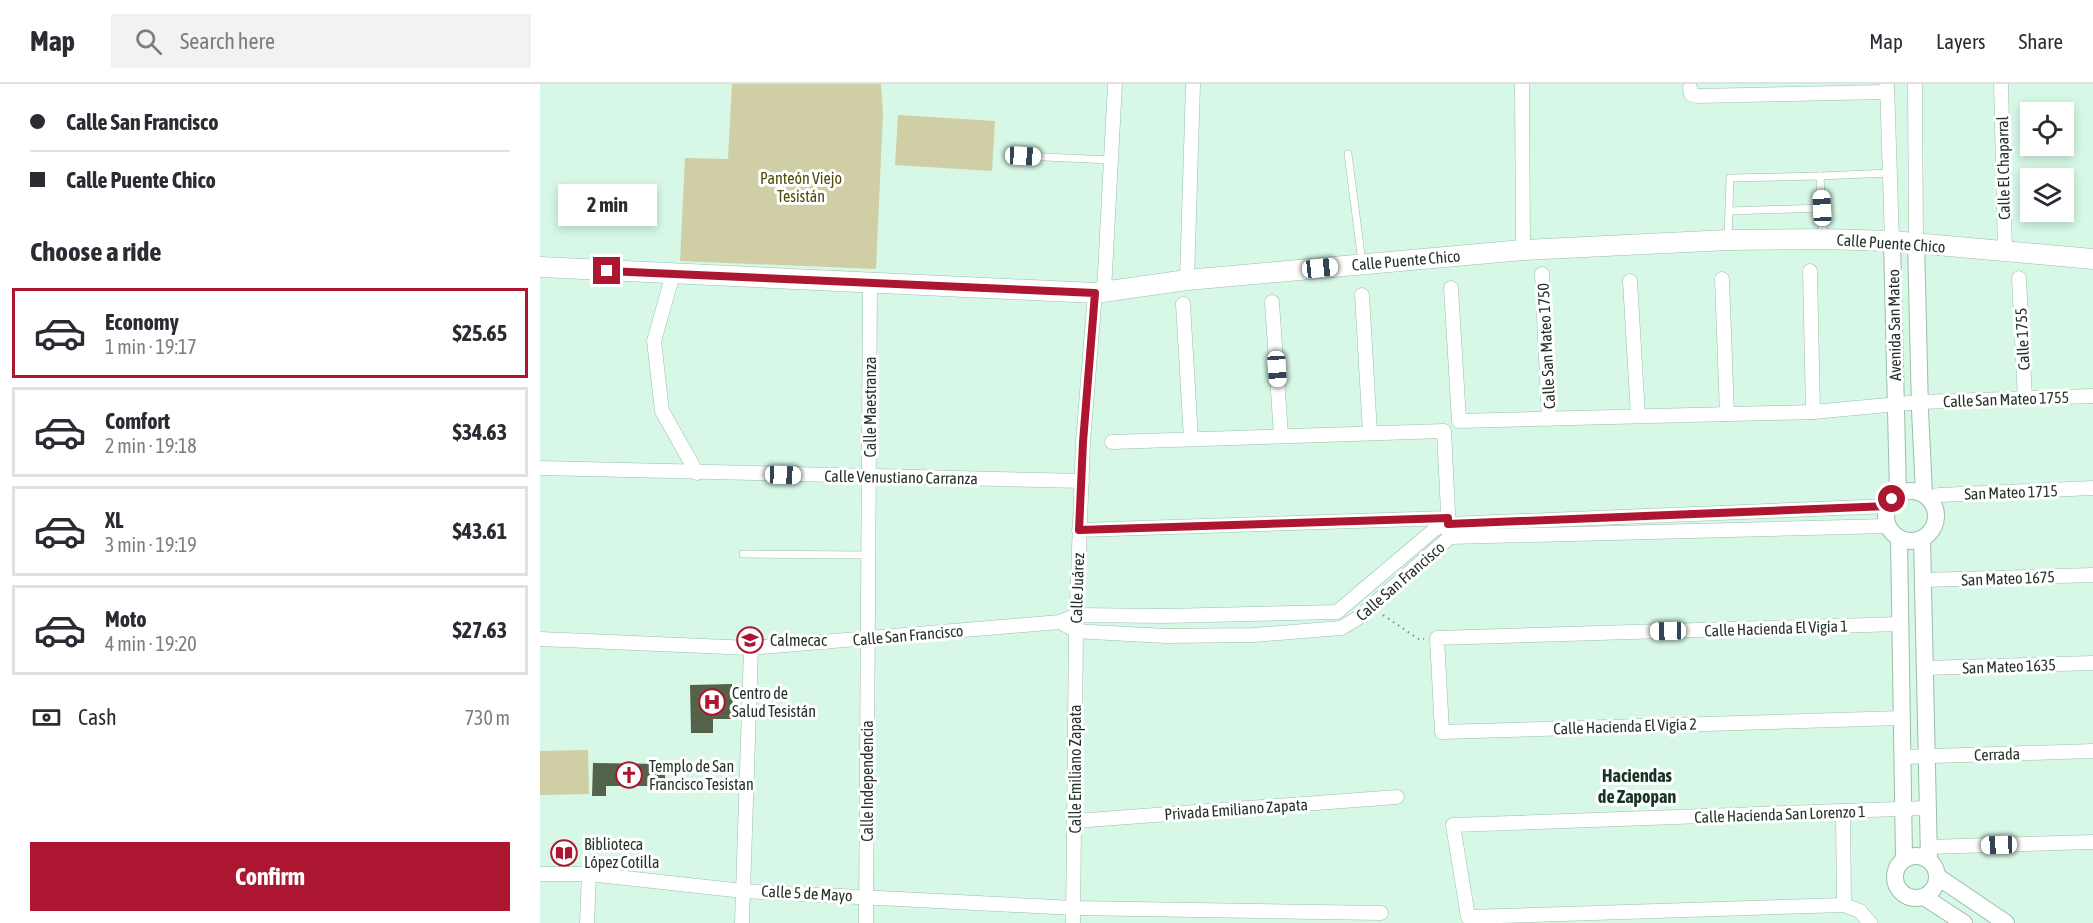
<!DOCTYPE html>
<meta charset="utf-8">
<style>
:root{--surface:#fff;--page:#f2f2f3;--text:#2b2b33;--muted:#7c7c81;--line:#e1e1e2;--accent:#ac1630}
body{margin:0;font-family:"Asap Condensed",sans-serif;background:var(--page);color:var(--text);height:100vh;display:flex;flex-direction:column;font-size:22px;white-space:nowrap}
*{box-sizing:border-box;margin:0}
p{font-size:20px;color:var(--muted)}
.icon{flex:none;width:33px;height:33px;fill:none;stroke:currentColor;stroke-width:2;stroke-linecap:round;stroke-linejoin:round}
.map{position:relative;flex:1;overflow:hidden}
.details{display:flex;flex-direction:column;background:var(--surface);width:540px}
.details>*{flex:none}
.guide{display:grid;align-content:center;height:132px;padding:0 30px;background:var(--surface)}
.tools{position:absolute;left:1480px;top:18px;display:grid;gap:12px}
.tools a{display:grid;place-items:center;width:54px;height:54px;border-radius:0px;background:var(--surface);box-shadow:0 3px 9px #0003;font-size:30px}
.end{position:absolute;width:27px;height:27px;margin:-14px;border:8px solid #ac1630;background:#fff;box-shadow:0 0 0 3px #fff}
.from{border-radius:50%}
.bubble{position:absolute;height:42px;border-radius:0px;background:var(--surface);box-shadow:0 3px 9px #0003;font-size:20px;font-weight:700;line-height:42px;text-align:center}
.car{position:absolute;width:18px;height:36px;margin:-18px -9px;border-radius:8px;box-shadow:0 0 4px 2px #0007;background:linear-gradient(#fff 24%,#345 0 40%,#fff 0 76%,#345 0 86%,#fff 0)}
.guide b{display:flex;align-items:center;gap:21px;height:57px;font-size:22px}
.guide b+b{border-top:2px solid var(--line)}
.guide i{width:15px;height:15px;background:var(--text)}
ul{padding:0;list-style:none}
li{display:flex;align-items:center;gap:18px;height:90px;margin:0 12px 9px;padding:0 18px;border:3px solid var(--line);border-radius:0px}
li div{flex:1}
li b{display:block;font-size:22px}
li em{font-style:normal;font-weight:700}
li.selected{border-color:var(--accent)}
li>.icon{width:54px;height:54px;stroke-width:1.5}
h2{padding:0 30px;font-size:27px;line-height:72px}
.pay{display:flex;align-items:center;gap:15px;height:66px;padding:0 30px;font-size:22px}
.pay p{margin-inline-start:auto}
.cta{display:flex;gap:12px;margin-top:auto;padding:12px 30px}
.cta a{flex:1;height:69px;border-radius:0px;background:var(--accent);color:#fff;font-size:24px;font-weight:700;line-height:69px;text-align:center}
header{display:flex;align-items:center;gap:36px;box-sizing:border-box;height:84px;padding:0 30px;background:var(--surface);border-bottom:2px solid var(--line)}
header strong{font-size:28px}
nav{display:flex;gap:33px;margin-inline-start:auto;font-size:21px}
.search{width:420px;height:54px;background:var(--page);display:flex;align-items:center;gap:15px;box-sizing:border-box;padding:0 21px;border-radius:0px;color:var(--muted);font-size:22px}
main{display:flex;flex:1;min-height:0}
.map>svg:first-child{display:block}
.green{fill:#d0cea5}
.building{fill:#536249}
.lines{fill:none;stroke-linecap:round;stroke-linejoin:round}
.service-casing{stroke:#9cbdab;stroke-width:8}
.minor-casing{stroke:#9cbdab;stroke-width:15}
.tertiary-casing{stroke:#9cbdab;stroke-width:18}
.secondary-casing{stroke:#9cbdab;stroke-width:21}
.path{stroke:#7a9084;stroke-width:2;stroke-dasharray:1.5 4.5;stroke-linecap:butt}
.service{stroke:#fff;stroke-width:7}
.minor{stroke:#fff;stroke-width:14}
.tertiary{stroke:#fff;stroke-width:16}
.secondary{stroke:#fff;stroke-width:20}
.route{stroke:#ac1630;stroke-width:8}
.labels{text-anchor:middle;stroke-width:6;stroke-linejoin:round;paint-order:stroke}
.street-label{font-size:16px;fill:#26332c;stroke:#fff}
.park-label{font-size:16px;fill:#4f4a09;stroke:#fff}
.poi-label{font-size:16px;fill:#26332c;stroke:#fff;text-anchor:start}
.neighbourhood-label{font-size:18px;font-weight:bold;fill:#183426;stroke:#fff}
</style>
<header>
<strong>Map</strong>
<div class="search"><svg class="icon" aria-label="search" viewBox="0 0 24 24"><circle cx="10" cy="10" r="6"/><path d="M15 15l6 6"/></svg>Search here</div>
<nav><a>Map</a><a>Layers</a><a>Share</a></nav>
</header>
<main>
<section class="details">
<div class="guide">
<b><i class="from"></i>Calle San Francisco</b>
<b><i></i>Calle Puente Chico</b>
</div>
<h2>Choose a ride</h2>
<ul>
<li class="selected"><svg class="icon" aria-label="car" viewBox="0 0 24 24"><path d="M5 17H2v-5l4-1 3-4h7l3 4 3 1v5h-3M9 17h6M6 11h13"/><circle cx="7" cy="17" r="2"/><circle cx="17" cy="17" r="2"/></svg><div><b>Economy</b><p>1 min · 19:17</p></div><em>$25.65</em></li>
<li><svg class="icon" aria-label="car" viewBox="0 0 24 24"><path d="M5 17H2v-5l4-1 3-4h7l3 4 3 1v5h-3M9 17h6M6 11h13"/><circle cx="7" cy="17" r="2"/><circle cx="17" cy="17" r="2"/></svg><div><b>Comfort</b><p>2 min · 19:18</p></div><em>$34.63</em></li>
<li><svg class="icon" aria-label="car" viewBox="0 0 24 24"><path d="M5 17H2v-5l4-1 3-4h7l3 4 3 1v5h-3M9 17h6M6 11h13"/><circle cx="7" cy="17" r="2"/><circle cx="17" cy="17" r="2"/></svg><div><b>XL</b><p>3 min · 19:19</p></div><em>$43.61</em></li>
<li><svg class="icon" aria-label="car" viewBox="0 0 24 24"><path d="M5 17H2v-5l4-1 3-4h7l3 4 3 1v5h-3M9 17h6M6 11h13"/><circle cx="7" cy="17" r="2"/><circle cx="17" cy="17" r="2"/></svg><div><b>Moto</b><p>4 min · 19:20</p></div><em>$27.63</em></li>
</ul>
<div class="pay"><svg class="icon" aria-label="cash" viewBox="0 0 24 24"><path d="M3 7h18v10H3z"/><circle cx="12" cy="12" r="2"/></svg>Cash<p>730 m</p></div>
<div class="cta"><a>Confirm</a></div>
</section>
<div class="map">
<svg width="1553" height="839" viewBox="0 0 1553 839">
<rect width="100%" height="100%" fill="#d7f8e6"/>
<g class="green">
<path d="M 192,0 L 341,0 L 343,29 L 336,185 L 140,177 L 145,74 L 188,75 Z"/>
<path d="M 358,31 L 455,37 L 452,87 L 355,81 Z"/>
<path d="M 48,666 L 49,710 L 0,711 L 0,667 Z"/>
</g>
<g class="building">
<path d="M 192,600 L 193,635 L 173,635 L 173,649 L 151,649 L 150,601 Z"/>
<path d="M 53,679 L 125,680 L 125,702 L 66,702 L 66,712 L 52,712 Z"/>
</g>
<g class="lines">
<g class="service-casing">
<g id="service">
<path d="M 808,70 L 822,178"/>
<path d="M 483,72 L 571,76"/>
<path d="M 1280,92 L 1350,89"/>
<path d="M 1190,127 L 1282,124"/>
<path d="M 1188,155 L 1190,94 L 1280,92 L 1283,152"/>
<path d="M 203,470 L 328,471"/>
</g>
</g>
<g class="minor-casing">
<g id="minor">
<path d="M 982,0 L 983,166"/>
<path d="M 1347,0 L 1352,157"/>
<path d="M 1375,0 L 1376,159"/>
<path d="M 1461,0 L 1465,168"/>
<path d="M 1150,4 L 1151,10 L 1157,12 L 1347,8"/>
<path d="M 1270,187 L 1273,328"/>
<path d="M 133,190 L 114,257 L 122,327 L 157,389"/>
<path d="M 1002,190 L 1009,335"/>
<path d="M 1479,194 L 1485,315"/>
<path d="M 1182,195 L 1187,330"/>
<path d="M 647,196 L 653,0"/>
<path d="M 1090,197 L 1098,332"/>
<path d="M 911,204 L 919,337 L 1273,328 L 1380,318 L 1553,312"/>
<path d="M 564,207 L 575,0"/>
<path d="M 822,211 L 830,349"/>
<path d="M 732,218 L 741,352"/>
<path d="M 643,220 L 651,355"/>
<path d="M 572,358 L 904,347 L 909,448"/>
<path d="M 0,384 L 542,397"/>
<path d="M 1390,414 L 1399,411 L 1553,404"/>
<path d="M 539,446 L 907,434"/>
<path d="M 1383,496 L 1553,491"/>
<path d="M 520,538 L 536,547 L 551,548 L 626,552 L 714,551 L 801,544 L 818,534 L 910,453 L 1347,442"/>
<path d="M 1359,540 L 897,554 L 902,648 L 1361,634"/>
<path d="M 0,555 L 211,564 L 520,538 L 537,531 L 624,532 L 797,528 L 895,445 L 908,440 L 1348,422"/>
<path d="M 1385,584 L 1553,579"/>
<path d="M 1362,673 L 1553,667"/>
<path d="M 1303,727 L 1304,821"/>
<path d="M 535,737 L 857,713"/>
<path d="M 1388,763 L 1553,758"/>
<path d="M 0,790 L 49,790 L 203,807 L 534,824 L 841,829"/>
<path d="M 47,839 L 49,790"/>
<path d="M 202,839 L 211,564"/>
<path d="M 326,839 L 330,199"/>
<path d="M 533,839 L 536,547 L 543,358 L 555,209"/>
<path d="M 1330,839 L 1320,827 L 1304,821 L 928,833 L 913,741 L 1387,724"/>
</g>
</g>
<g class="tertiary-casing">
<g id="tertiary">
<path d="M 1352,157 L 1358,410"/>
<path d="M 1376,159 L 1380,326 L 1384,410"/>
<circle cx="1371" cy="432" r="25"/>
<path d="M 1359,454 L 1364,775"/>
<path d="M 1382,455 L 1389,775"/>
<circle cx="1376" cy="793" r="21"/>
<path d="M 1398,793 L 1466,839"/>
<path d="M 1384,813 L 1424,839"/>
</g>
</g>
<g class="secondary-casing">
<path id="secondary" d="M 0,183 L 555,209 L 647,196 L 983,166 L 1188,156 L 1283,155 L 1352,157 L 1553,175"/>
</g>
<path class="path" d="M 843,531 L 880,556 L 884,555"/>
<use href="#service" class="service"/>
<use href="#minor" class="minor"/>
<use href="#tertiary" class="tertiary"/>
<use href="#secondary" class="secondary"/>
</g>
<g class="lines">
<path class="route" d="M 67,187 L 555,209 L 543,358 L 539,446 L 908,434 L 908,440 L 1348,422 L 1352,415"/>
</g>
<defs>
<g id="school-ring" transform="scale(1.35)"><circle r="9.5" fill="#fff" stroke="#ac1630" stroke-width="1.5"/><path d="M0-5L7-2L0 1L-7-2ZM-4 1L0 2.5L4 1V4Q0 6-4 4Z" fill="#ac1630"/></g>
<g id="hospital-ring" transform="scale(1.35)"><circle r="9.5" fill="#fff" stroke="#ac1630" stroke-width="1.5"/><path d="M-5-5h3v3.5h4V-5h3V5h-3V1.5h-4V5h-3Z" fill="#ac1630"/></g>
<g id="church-ring" transform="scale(1.35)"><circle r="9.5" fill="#fff" stroke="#ac1630" stroke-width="1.5"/><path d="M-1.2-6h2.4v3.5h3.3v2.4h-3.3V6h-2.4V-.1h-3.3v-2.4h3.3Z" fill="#ac1630"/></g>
<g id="library-ring" transform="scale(1.35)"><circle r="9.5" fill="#fff" stroke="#ac1630" stroke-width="1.5"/><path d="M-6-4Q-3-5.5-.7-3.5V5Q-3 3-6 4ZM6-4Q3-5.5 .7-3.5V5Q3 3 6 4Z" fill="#ac1630"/></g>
</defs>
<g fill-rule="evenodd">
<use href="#school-ring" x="210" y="556"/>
<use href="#hospital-ring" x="172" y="618"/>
<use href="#church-ring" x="89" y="691"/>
<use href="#library-ring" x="24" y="769"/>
</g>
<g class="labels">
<g class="street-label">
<text transform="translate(1463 84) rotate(-91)" y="6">Calle El Chaparral</text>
<text transform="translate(1351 159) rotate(4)" y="6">Calle Puente Chico</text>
<text transform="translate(866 176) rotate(-5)" y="6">Calle Puente Chico</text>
<text transform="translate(1354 241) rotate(-91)" y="6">Avenida San Mateo</text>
<text transform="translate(1482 255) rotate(-93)" y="6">Calle 1755</text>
<text transform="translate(1006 262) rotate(-93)" y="6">Calle San Mateo 1750</text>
<text transform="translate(1466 315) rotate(-2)" y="6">Calle San Mateo 1755</text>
<text transform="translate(330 323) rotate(-90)" y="6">Calle Maestranza</text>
<text transform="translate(361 393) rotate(1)" y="6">Calle Venustiano Carranza</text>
<text transform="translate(1471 408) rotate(-2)" y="6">San Mateo 1715</text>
<text transform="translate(1468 494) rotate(-2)" y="6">San Mateo 1675</text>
<text transform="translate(860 497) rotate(-41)" y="6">Calle San Francisco</text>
<text transform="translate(537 504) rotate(-88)" y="6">Calle Juárez</text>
<text transform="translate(1236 544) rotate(-2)" y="6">Calle Hacienda El Vigía 1</text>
<text transform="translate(368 551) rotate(-5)" y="6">Calle San Francisco</text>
<text transform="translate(1469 582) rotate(-2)" y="6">San Mateo 1635</text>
<text transform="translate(1085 642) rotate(-2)" y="6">Calle Hacienda El Vigía 2</text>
<text transform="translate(1457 670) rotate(-2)" y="6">Cerrada</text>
<text transform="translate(535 685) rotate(-90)" y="6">Calle Emiliano Zapata</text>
<text transform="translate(327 697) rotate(-90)" y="6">Calle Independencia</text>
<text transform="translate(696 725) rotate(-4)" y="6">Privada Emiliano Zapata</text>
<text transform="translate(1240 730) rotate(-2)" y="6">Calle Hacienda San Lorenzo 1</text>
<text transform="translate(267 809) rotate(3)" y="6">Calle 5 de Mayo</text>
</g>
<g class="park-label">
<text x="261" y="100">Panteón Viejo<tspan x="261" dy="18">Tesistán</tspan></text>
</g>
<g class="poi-label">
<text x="230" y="562">Calmecac</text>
<text x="192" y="615">Centro de<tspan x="192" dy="18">Salud Tesistán</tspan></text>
<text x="109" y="688">Templo de San<tspan x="109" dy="18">Francisco Tesistan</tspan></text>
<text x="44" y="766">Biblioteca<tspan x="44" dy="18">López Cotilla</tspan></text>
</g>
<g class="neighbourhood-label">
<text x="1097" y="698">Haciendas<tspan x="1097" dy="21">de Zapopan</tspan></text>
</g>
</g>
</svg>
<div class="tools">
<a><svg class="icon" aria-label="locate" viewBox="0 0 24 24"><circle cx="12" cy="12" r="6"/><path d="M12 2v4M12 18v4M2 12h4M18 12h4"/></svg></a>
<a><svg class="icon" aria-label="layers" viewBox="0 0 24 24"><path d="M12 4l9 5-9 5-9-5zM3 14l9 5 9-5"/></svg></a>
</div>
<i class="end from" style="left:1352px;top:415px"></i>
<i class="end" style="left:67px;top:187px"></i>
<div class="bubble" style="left:18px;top:100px;width:99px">2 min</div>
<i class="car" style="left:483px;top:72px;rotate:93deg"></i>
<i class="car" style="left:1282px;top:124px;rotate:357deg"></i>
<i class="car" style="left:780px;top:184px;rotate:84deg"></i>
<i class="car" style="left:737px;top:285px;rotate:176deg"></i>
<i class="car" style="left:243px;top:391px;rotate:92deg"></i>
<i class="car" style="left:1128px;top:547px;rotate:269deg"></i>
<i class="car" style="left:1459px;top:761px;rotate:268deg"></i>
</div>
</main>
